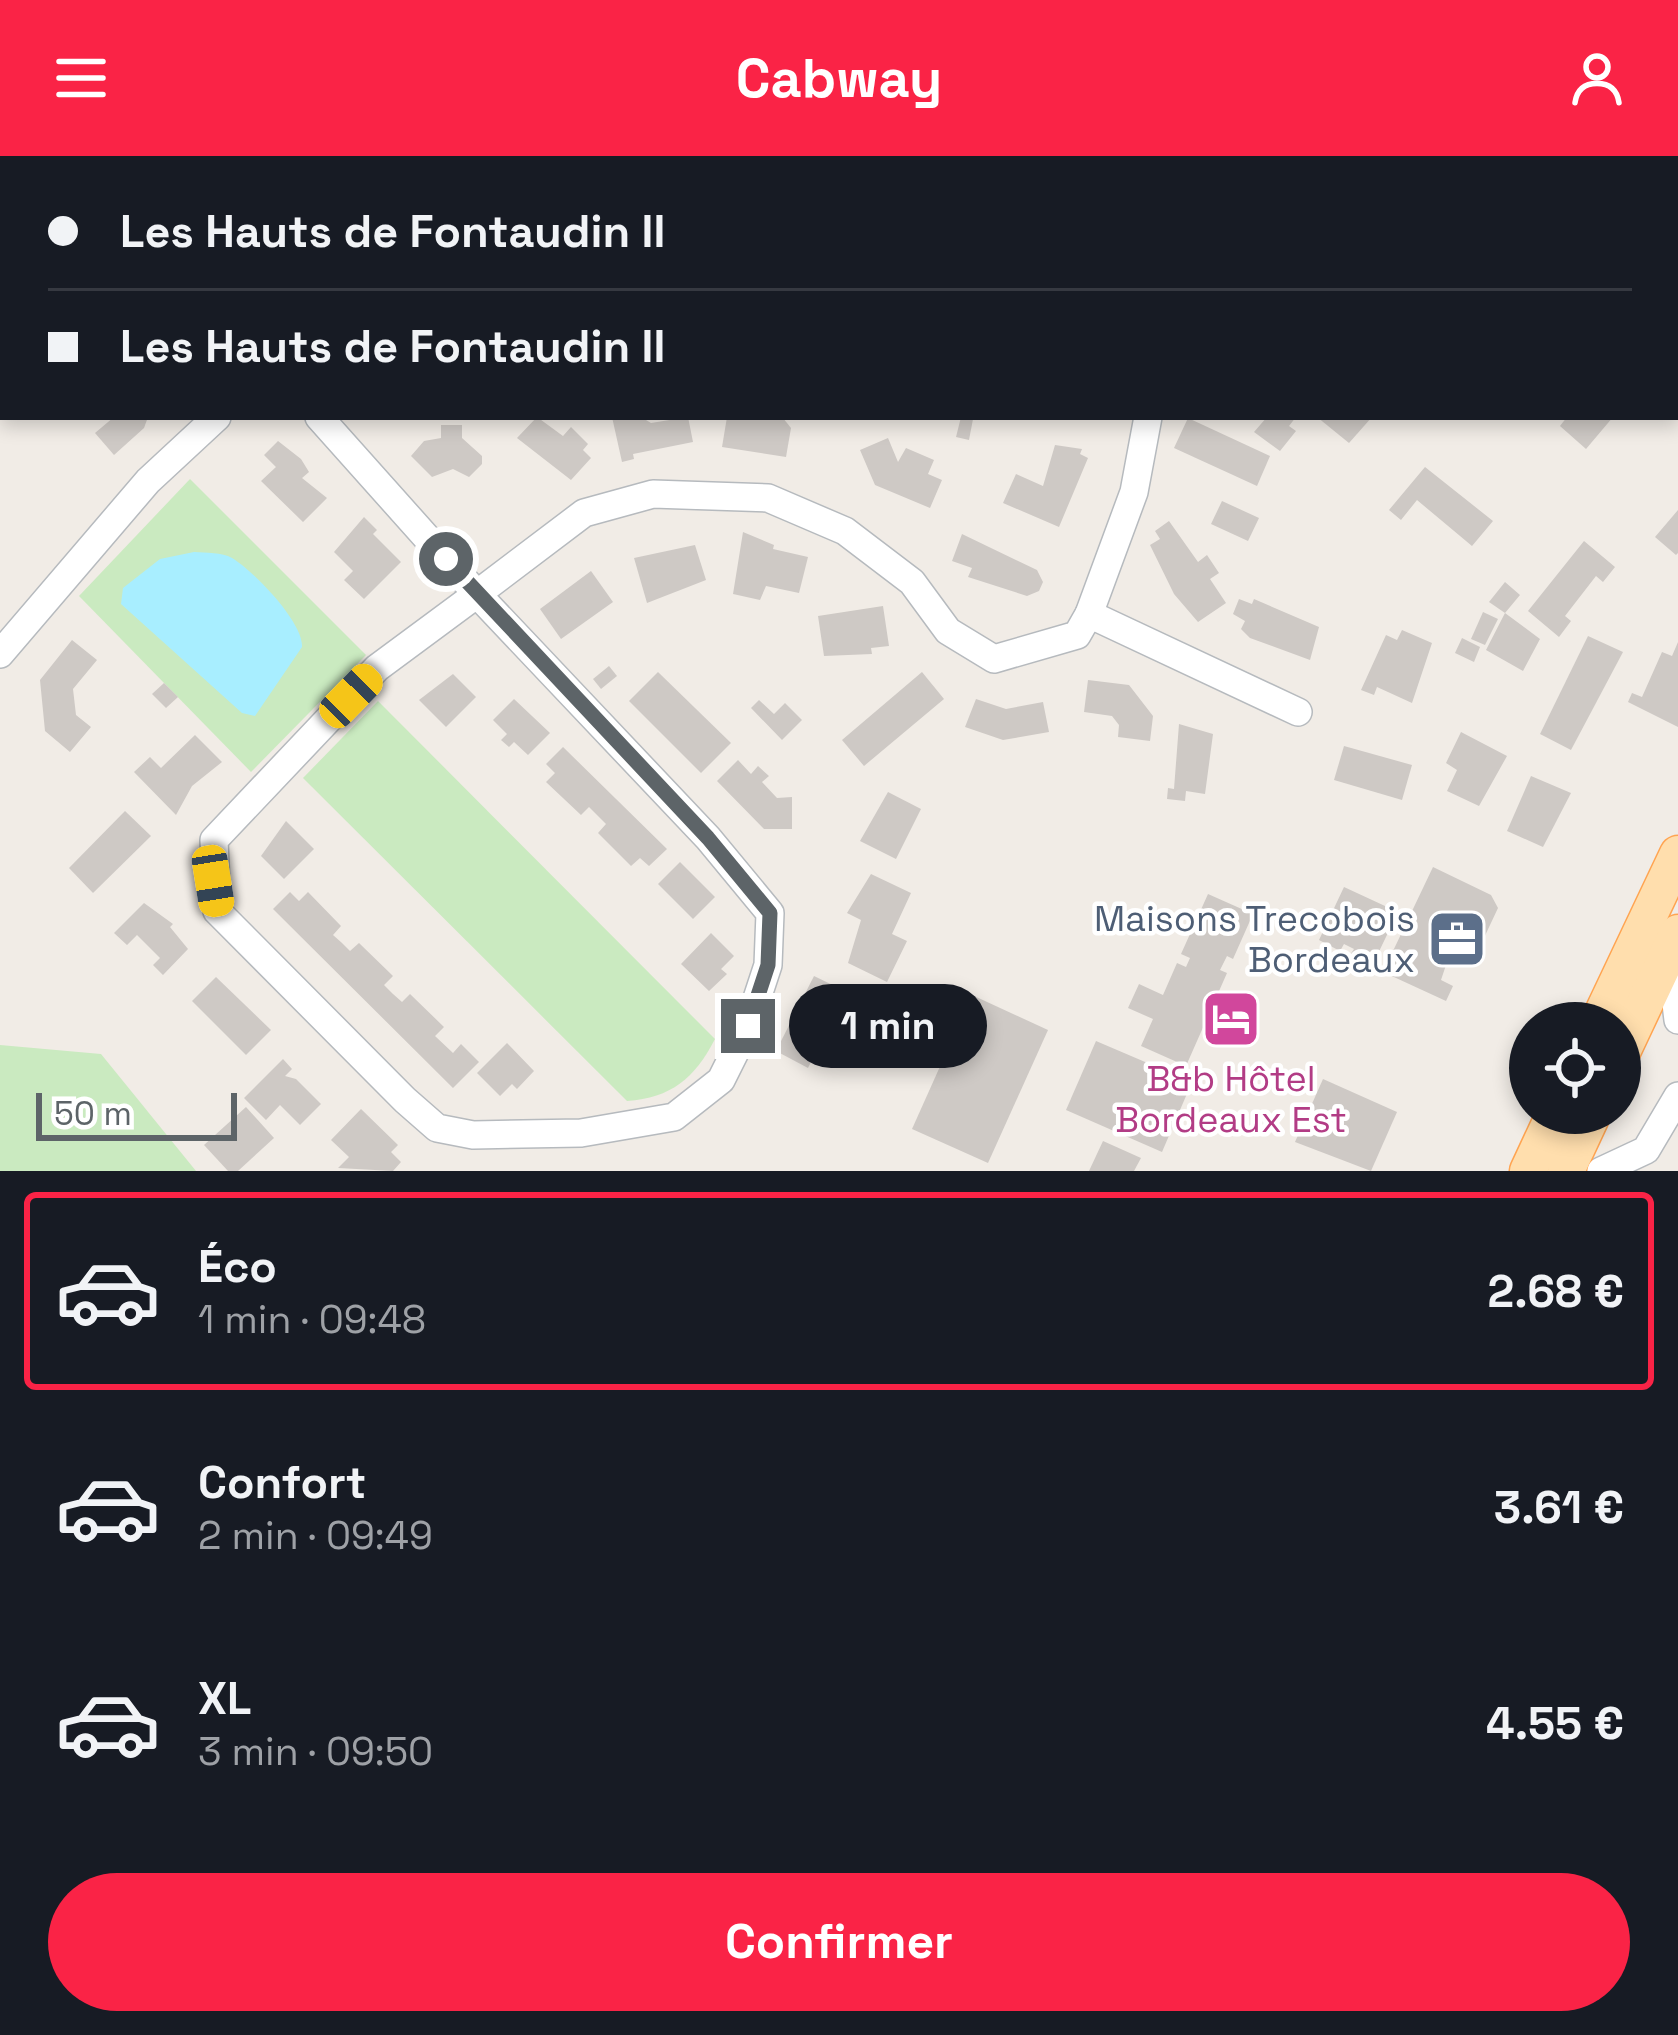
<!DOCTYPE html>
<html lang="fr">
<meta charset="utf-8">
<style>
:root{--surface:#171b24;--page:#20242c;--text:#f1f3f6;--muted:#9ea1a6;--line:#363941;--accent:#fa2346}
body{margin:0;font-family:"Space Grotesk",sans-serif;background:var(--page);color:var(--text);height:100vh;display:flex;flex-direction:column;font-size:45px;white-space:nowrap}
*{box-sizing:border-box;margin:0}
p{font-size:39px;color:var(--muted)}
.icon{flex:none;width:66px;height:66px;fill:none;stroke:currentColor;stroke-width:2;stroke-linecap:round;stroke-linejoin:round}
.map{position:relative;height:1015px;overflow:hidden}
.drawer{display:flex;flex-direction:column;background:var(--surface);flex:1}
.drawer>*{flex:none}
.guide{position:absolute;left:0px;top:0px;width:1680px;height:264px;box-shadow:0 6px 18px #0003;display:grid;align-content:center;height:264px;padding:0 48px;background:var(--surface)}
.tools{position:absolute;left:1509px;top:846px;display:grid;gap:24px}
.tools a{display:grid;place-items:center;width:132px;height:132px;border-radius:50%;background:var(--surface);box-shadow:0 6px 18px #0003;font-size:60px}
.scale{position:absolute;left:36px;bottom:30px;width:201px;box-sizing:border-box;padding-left:12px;border:6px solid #5d6468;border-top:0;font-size:33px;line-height:42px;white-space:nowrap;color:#5d6468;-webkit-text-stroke:9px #fff;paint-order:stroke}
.end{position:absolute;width:54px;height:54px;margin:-27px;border:15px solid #5d6468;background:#fff;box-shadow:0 0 0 6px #fff}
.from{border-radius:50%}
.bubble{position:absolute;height:84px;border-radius:42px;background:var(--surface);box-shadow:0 6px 18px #0003;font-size:39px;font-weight:600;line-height:84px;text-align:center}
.car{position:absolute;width:36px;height:72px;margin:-36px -18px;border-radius:15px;box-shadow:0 0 9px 3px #0007;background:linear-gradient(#f5c518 24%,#345 0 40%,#f5c518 0 76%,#345 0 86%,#f5c518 0)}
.guide b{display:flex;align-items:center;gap:42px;height:114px;font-size:45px}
.guide b+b{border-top:3px solid var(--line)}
.guide i{width:30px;height:30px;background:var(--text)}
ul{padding:21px 0 0;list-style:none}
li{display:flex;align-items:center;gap:36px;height:198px;margin:0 24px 18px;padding:0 24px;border:6px solid transparent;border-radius:12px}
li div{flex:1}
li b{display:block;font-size:45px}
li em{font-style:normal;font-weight:600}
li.selected{border-color:var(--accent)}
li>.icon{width:108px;height:108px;stroke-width:1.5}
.primary-button{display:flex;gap:24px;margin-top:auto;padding:24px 48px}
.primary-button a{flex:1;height:138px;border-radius:72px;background:var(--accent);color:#fff;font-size:48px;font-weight:600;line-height:138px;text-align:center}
header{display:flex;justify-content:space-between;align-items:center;height:156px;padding:0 48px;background:var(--accent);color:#fff;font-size:54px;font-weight:600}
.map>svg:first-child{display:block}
.green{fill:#caeac0}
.water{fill:#a8eeff}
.building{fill:#cec9c5}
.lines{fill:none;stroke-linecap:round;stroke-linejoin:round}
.minor-casing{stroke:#b6babe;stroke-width:30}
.major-casing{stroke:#ffa451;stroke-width:39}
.minor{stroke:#fff;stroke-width:27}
.major{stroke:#ffdead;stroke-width:36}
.route{stroke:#5d6468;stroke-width:15}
.labels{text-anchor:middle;stroke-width:9;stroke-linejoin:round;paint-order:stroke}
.service-label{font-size:36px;fill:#4e5e75;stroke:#fff;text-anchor:end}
.hotel-label{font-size:36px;fill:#b23c85;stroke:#fff}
</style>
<header><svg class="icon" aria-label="menu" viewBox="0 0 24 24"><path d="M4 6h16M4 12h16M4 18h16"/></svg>Cabway<svg class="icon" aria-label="person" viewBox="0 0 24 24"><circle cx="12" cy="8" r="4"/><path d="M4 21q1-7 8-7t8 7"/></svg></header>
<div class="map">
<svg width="1678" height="1015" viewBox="0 0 1678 1015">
<rect width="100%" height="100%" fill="#f1ece6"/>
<g class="green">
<path d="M 190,323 L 366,499 L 251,616 L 79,440 Z"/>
<path d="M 378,545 L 715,883 C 695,922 671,942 627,945 L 303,622 Z"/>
<path d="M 0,889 L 101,898 L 196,1015 L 0,1015 Z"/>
</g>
<path class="water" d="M 194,396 C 206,397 222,396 232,402 C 254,415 304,467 302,491 L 255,560 L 242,557 L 121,448 L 123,432 L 160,403 Z"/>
<g class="building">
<path d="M 114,261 L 148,261 L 144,272 L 114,299 L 95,277 Z"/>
<path d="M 537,261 L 563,280 L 571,271 L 588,288 L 583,294 L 591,302 L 571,324 L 517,282 Z"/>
<path d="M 612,261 L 641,261 L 651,267 L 688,261 L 693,286 L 633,298 L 634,303 L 622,306 Z"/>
<path d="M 727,261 L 783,262 L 791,272 L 786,301 L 722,291 Z"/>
<path d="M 961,261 L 973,263 L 969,284 L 956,281 Z"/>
<path d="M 1267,261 L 1296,261 L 1289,270 L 1296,275 L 1280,295 L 1254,276 Z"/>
<path d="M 1317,261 L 1372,261 L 1349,287 Z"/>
<path d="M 1567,261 L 1613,261 L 1586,293 L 1560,270 Z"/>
<path d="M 1188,262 L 1270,300 L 1257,330 L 1174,292 Z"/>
<path d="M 441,269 L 462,269 L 462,282 L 482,300 L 482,308 L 469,321 L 453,313 L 432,321 L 411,300 L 424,285 L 441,282 Z"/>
<path d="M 888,282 L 898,306 L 906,292 L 934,304 L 928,318 L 942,324 L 930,352 L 875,329 L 860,294 Z"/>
<path d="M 278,285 L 301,303 L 309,316 L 302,322 L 327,342 L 303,366 L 261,325 L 276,311 L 264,299 Z"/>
<path d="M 1055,289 L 1082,293 L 1080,298 L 1088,302 L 1059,371 L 1003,347 L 1016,318 L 1043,330 Z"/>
<path d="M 1425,311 L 1493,365 L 1472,390 L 1417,344 L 1401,364 L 1389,354 Z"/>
<path d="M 1222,345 L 1259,362 L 1248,385 L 1211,368 Z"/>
<path d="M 1678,354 L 1678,397 L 1676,399 L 1655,381 Z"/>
<path d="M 364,361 L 377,374 L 373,378 L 401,406 L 364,443 L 344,424 L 353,415 L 334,396 Z"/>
<path d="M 1169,365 L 1198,406 L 1207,399 L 1219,417 L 1210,423 L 1226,447 L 1198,466 L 1174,438 L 1150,389 L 1160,383 L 1155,375 Z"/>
<path d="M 743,376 L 774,389 L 773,393 L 808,401 L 799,437 L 766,430 L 760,444 L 733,438 Z"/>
<path d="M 962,378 L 1037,414 L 1043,426 L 1039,435 L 1027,440 L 968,421 L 972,412 L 952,405 Z"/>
<path d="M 1584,385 L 1615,411 L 1603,426 L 1596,420 L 1565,460 L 1571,465 L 1559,481 L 1528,455 Z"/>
<path d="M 695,389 L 706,424 L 647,447 L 634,402 Z"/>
<path d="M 591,415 L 613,446 L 561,483 L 540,453 Z"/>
<path d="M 1505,426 L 1520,439 L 1505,457 L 1540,483 L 1523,515 L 1486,494 L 1505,457 L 1489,446 Z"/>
<path d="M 1239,443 L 1252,448 L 1254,443 L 1319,471 L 1310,504 L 1250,482 L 1241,473 L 1245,465 L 1233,458 Z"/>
<path d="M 883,450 L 889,490 L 871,492 L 872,498 L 824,500 L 818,460 Z"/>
<path d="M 1483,456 L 1498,463 L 1485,489 L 1471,483 Z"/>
<path d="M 1402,474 L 1432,487 L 1412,547 L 1377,531 L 1374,539 L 1361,534 L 1386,479 L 1397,484 Z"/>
<path d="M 1588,480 L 1623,496 L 1571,594 L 1540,578 Z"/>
<path d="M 1462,482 L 1480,491 L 1474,506 L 1455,497 Z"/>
<path d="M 72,484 L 97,504 L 73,533 L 76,559 L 91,571 L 70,596 L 45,575 L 40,524 Z"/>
<path d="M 1678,486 L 1678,571 L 1628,546 L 1632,537 L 1642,541 L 1662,496 L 1672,500 Z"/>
<path d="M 609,510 L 617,520 L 601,533 L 593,523 Z"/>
<path d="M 658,516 L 731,587 L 701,617 L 629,545 Z"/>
<path d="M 922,516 L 944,543 L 864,610 L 842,584 Z"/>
<path d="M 453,518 L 476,541 L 446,571 L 419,544 Z"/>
<path d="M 1088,524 L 1129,529 L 1153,560 L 1150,585 L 1118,581 L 1119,569 L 1112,560 L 1084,556 Z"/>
<path d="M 164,527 L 178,541 L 166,552 L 152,538 Z"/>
<path d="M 514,543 L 550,577 L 528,599 L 514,586 L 509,591 L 501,584 L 507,578 L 493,564 Z"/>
<path d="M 976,543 L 1006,553 L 1043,546 L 1049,576 L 1003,584 L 965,571 Z"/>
<path d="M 759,544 L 774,558 L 785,547 L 802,564 L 782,584 L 751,552 Z"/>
<path d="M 1179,568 L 1213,578 L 1205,638 L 1186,635 L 1185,645 L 1167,643 L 1168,632 L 1174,633 Z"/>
<path d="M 1461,576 L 1507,600 L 1479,650 L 1447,635 L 1457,614 L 1446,607 Z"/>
<path d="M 195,579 L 222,606 L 192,630 L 176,659 L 134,616 L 150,601 L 161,612 Z"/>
<path d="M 1344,590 L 1412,609 L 1402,644 L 1334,624 Z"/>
<path d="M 563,591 L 667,693 L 649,710 L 640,702 L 631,710 L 598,677 L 606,668 L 589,651 L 581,659 L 546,626 L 555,617 L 546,608 Z"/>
<path d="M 738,604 L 751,618 L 758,610 L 769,620 L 762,626 L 777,642 L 792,641 L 792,673 L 764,673 L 717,625 Z"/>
<path d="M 1531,620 L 1571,637 L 1543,691 L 1507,675 Z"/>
<path d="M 888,636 L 921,653 L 896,703 L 860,685 Z"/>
<path d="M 125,655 L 151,680 L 93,737 L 69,712 Z"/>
<path d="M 286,665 L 314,693 L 284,723 L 261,700 Z"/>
<path d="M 680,706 L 715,741 L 693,763 L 658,728 Z"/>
<path d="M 1433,711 L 1491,739 L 1498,752 L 1475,801 L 1461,794 L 1465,784 L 1456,779 L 1441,824 L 1453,830 L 1446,845 L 1383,816 Z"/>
<path d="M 871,718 L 911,737 L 892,778 L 907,785 L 887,826 L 848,807 L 861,764 L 847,757 Z"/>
<path d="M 1344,731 L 1398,756 L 1372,810 L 1350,799 L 1354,793 L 1344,788 L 1340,795 L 1319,784 Z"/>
<path d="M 290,736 L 299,745 L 308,736 L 341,770 L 333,779 L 342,787 L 350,795 L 359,787 L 393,820 L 384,829 L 393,838 L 402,846 L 410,838 L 444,871 L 435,880 L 453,897 L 461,888 L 479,906 L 453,932 L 273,753 Z"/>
<path d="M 1208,738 L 1253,758 L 1233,803 L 1227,800 L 1220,814 L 1227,817 L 1186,910 L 1141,890 L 1153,863 L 1128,852 L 1139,828 L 1163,839 L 1177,807 L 1186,811 L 1190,802 L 1181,798 Z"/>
<path d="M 144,747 L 173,768 L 170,771 L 188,793 L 163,819 L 153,809 L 160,802 L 137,779 L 127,789 L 114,777 Z"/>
<path d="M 711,777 L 734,800 L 721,813 L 727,818 L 709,835 L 681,808 Z"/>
<path d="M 814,820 L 845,835 L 808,912 L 776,895 Z"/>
<path d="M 216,821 L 271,874 L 246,899 L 192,845 Z"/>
<path d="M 972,839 L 1048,874 L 988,1007 L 912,973 Z"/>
<path d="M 1096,885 L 1192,926 L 1162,996 L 1066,954 Z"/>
<path d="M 507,887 L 534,915 L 517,933 L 512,928 L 500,940 L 477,917 Z"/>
<path d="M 283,903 L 292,913 L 285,920 L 296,923 L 321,948 L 300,969 L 280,949 L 266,964 L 244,942 Z"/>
<path d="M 1323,923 L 1397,956 L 1371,1015 L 1295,986 Z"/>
<path d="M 246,951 L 274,982 L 238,1015 L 228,1015 L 204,989 Z"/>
<path d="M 361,953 L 398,989 L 391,996 L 401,1006 L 393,1015 L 338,1012 L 349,1001 L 331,984 Z"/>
<path d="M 1103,985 L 1141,1002 L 1134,1015 L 1089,1015 Z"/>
</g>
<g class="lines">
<g class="minor-casing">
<g id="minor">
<path d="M 112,0 L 112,3"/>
<path d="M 1590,0 L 1593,3"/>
<path d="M 507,3 L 511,0"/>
<path d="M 1244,3 L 1247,0"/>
<path d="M 1677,81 L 1678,82"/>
<path d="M 319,261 L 477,438 L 584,357 L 653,338 L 768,342 L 845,375 L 912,426 L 948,475 L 994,503 L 1077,479 L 1089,458 L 1298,556"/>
<path d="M 477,438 L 708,682 L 770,757 L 768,809 L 748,870 L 721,924 L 674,961 L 581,977 L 473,979 L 437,972 L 405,944 L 217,755 L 214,684 L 377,512 Z"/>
<path d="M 1089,458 L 1134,336 L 1148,261"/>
<path d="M 0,498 L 148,325 L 217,261"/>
<path d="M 1670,798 L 1678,864"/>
<path d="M 1601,1015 L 1646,994 L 1678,940"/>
</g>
</g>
<g class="major-casing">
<g id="major">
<path d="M 1598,867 L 1678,698"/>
<path d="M 1620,900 L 1678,777"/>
<path d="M 1528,1015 L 1555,957"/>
<path d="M 1566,1015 L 1593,957"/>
</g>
</g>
<use href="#minor" class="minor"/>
<use href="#major" class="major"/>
</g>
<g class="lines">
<path class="route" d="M 446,403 L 708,682 L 770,757 L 768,809 L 748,870"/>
</g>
<defs>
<g id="office-square" transform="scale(3)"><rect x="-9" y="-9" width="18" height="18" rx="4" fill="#5c6f8a" stroke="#fff"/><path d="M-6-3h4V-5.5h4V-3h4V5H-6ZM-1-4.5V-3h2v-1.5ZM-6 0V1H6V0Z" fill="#fff"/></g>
<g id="hotel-square" transform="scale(3)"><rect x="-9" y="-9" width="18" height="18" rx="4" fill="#d1479c" stroke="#fff"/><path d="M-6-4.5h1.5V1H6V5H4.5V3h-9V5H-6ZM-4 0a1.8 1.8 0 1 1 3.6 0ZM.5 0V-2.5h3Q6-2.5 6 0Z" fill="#fff"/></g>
</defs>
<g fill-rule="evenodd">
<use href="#office-square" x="1457" y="783"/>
<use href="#hotel-square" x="1231" y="863"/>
</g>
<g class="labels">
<g class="service-label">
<text x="1415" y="775">Maisons Trecobois<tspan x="1415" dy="41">Bordeaux</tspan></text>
</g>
<g class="hotel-label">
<text x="1231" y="935">B&amp;b Hôtel<tspan x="1231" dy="41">Bordeaux Est</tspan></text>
</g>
</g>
</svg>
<div class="tools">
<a><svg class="icon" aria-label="locate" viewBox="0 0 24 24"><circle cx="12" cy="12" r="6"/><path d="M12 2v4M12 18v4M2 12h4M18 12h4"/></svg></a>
</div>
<div class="scale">50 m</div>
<i class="end from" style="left:446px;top:403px"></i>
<i class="end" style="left:748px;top:870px"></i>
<div class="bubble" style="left:789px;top:828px;width:198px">1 min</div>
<i class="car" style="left:351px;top:540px;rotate:44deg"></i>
<i class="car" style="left:213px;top:725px;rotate:171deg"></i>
<div class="guide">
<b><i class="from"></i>Les Hauts de Fontaudin II</b>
<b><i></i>Les Hauts de Fontaudin II</b>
</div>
</div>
<section class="drawer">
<ul>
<li class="selected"><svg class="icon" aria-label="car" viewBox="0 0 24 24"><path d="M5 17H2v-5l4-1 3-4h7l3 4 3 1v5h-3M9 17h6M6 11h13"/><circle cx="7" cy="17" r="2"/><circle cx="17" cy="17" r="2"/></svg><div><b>Éco</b><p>1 min · 09:48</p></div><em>2.68 €</em></li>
<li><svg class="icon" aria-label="car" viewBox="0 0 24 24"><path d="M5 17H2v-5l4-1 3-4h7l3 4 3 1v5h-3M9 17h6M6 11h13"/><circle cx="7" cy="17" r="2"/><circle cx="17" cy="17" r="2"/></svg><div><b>Confort</b><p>2 min · 09:49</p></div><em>3.61 €</em></li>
<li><svg class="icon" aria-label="car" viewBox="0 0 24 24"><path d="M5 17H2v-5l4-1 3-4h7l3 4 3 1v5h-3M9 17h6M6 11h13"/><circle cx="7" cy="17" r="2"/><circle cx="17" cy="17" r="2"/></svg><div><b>XL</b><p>3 min · 09:50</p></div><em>4.55 €</em></li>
</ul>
<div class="primary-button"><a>Confirmer</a></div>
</section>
